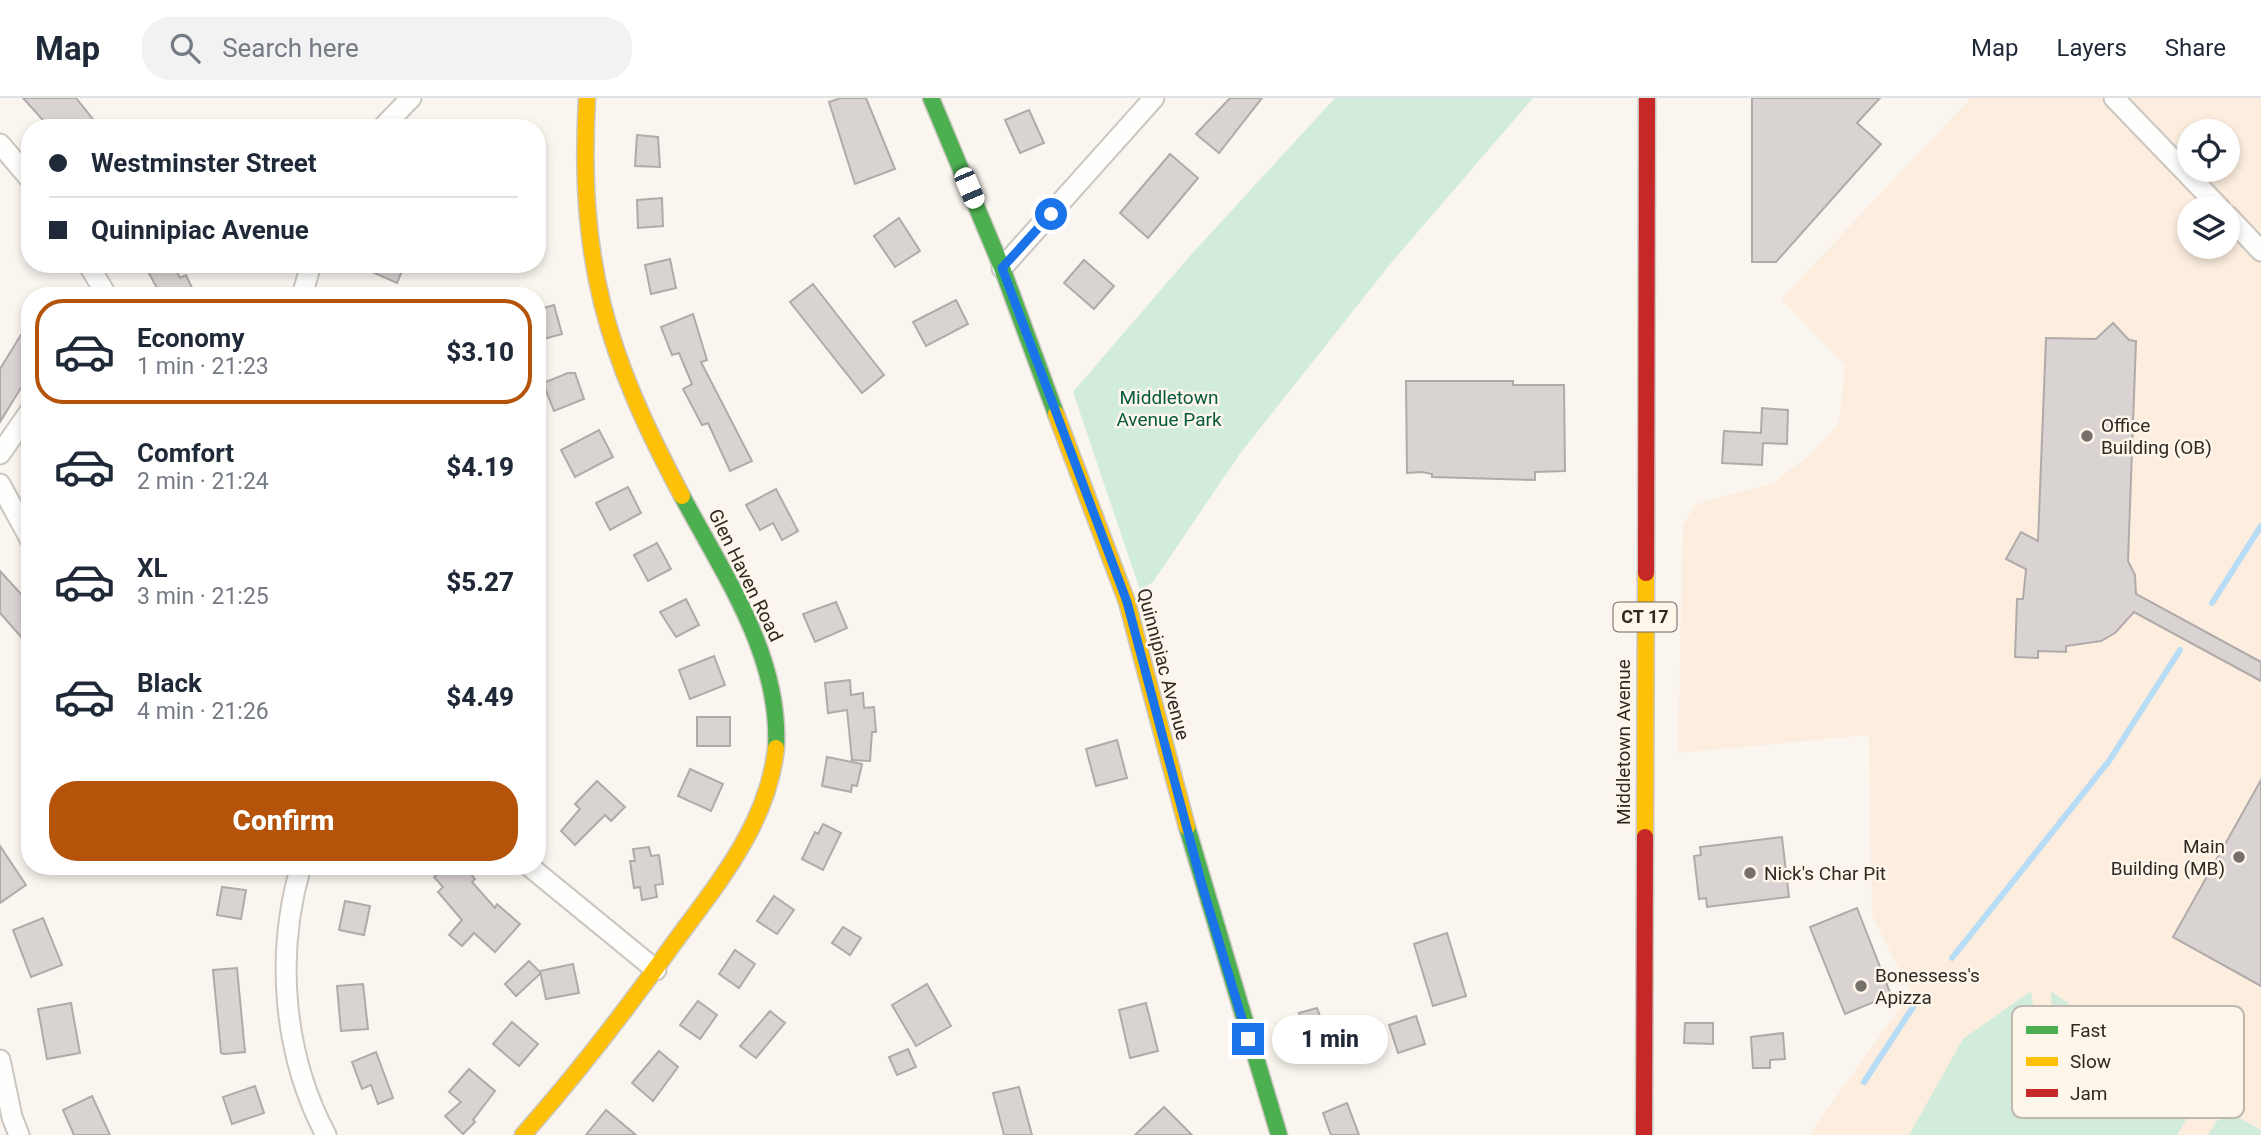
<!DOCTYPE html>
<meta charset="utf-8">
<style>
:root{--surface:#fff;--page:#f2f2f3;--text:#1f2937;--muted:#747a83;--line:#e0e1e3;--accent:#b45309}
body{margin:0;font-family:Roboto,sans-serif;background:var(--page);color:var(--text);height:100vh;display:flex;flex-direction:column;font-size:26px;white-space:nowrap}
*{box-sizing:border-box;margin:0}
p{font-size:23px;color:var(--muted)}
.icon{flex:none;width:38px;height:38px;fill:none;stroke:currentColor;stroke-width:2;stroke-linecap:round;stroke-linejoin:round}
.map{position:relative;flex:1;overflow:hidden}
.panel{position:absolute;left:21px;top:189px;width:525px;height:588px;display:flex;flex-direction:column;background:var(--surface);border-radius:28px;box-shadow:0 4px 10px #0003}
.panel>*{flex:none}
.banner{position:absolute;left:21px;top:21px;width:525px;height:154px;border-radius:28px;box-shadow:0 4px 10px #0003;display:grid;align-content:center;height:154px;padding:0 28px;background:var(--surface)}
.tools{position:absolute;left:2177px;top:21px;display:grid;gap:14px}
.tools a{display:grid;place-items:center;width:63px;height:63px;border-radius:50%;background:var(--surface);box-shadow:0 4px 10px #0003;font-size:35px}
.end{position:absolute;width:32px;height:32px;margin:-16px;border:9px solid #1a73e8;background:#fff;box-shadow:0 0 0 4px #fff}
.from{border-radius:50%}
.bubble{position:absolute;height:49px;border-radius:24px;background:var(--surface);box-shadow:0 4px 10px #0003;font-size:23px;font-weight:800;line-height:49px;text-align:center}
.car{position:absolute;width:21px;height:42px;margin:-21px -10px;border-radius:9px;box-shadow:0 0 5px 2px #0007;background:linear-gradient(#fff 24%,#345 0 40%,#fff 0 76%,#345 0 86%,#fff 0)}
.banner b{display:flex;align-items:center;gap:24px;height:66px;font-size:26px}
.banner b+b{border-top:2px solid var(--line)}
.banner i{width:18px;height:18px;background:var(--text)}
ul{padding:12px 0 0;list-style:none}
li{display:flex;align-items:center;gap:21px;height:105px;margin:0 14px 10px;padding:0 14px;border:4px solid transparent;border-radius:28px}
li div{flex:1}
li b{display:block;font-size:26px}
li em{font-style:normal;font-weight:800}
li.selected{border-color:var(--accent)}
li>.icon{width:63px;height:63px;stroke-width:1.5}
.button{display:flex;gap:14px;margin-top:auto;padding:14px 28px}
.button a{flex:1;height:80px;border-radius:28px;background:var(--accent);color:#fff;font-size:28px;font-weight:800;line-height:80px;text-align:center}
header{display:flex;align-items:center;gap:42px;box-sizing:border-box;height:98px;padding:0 35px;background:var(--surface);border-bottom:2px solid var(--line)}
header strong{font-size:33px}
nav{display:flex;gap:38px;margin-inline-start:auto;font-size:24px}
.search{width:490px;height:63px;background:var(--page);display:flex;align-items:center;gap:18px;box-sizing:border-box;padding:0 24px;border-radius:28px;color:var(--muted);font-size:26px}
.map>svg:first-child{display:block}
.built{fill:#fcedde;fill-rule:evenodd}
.green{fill:#d2ecdc}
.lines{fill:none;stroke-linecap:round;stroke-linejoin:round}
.stream{stroke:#b7dcf5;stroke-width:6}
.building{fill:#d9d3d2;stroke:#b0abaa;stroke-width:2}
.street-casing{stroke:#cbc6c0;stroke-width:23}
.fast-casing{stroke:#cbc6c0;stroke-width:19}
.slow-casing{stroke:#cbc6c0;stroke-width:19}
.jam-casing{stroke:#cbc6c0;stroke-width:19}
.street{stroke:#fefefd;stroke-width:19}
.fast{stroke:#4caf50;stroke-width:16}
.slow{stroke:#ffc107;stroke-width:16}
.jam{stroke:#c62828;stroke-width:16}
.route{stroke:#1a73e8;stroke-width:9}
.poi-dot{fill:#76706a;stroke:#fef5eb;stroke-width:2.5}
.labels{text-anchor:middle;stroke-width:5;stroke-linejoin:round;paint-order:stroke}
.shield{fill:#fef5eb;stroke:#6d665f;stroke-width:2}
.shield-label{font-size:18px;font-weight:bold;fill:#2f2923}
.park-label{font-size:19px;fill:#055a40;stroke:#fef5eb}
.poi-label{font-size:19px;fill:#2f2923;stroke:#fef5eb;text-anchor:start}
.street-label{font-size:19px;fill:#2f2923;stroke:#fef5eb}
.key{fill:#fef5eb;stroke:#c0b8af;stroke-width:2}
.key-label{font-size:19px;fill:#2f2923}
</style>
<header>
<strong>Map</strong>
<div class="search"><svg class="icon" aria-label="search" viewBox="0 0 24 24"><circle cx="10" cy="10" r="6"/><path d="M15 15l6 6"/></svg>Search here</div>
<nav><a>Map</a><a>Layers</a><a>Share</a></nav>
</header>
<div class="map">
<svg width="2261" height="1037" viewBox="0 0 2261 1037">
<rect width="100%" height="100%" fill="#faf5ef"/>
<path class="built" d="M 1971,0 L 2261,0 L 2261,1037 L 1809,1037 L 1911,894 L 1872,817 L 1869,637 L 1678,655 L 1683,428 L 1696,406 L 1773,385 L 1809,358 L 1839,325 L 1845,267 L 1781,201 ZM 2189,33 L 2228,33 L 2228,72 L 2189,72 ZM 2189,110 L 2228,110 L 2228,149 L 2189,149 Z"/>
<g class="green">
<path d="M 1335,0 L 1533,0 L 1391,165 L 1239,357 L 1153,484 L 1140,492 L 1073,294 L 1189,159 Z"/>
<path d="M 2031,893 L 2035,921 L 2052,922 L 2051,893 L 2183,988 L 2194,978 L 2204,984 L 2203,993 L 2177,1037 L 1909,1037 L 1963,941 Z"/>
<path d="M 2229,1014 L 2261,1032 L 2261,1037 L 2208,1037 L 2216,1024 Z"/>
</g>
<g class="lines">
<g class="stream">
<path d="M 2212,505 L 2261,428"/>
<path d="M 1952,860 L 2109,663 L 2180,552"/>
<path d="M 1864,984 L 1917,903"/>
</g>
</g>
<g class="building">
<path d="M 23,0 L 76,0 L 100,30 L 50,30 Z"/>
<path d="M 841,0 L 866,0 L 895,71 L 855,86 L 829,4 Z"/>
<path d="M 1230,0 L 1262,0 L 1219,55 L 1196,36 Z"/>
<path d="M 1752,0 L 1880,0 L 1857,25 L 1881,46 L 1776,164 L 1752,164 Z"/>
<path d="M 1029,12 L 1044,45 L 1020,55 L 1005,22 Z"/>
<path d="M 637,37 L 658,39 L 660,69 L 635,68 Z"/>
<path d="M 1170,56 L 1198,80 L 1148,140 L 1120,115 Z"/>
<path d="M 662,100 L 663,128 L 638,130 L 637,102 Z"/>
<path d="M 899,120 L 920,153 L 895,169 L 874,138 Z"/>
<path d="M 670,161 L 676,190 L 651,196 L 645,167 Z"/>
<path d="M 1084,162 L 1114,188 L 1094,211 L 1064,185 Z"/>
<path d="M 144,166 L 173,166 L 180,180 L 186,177 L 196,198 L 148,198 L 158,192 Z"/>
<path d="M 354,166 L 405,166 L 397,185 Z"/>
<path d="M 813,186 L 884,277 L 862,295 L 790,204 Z"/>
<path d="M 956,202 L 968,226 L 926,248 L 913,224 Z"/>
<path d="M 554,207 L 562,236 L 537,243 L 537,212 Z"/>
<path d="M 693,216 L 707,262 L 701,264 L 752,363 L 730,373 L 708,325 L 702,327 L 683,291 L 692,286 L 679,255 L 672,257 L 661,229 Z"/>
<path d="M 30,222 L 30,275 L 0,324 L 0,271 Z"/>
<path d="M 2113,225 L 2129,242 L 2136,243 L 2128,463 L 2135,477 L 2136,496 L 2261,564 L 2261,583 L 2134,514 L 2115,535 L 2101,543 L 2066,548 L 2066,554 L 2038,553 L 2038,560 L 2015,559 L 2017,501 L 2023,501 L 2026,471 L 2006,461 L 2021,434 L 2038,443 L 2046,240 L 2096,241 Z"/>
<path d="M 568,275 L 575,275 L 584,301 L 554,313 L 543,285 Z"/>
<path d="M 1406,283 L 1513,283 L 1513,287 L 1564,287 L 1565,373 L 1535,374 L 1535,382 L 1432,379 L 1432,376 L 1422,374 L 1407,375 Z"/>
<path d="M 1762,310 L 1788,312 L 1787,346 L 1763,345 L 1762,367 L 1722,365 L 1724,333 L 1761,335 Z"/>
<path d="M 599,332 L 613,359 L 575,379 L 561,352 Z"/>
<path d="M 628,389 L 641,415 L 610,432 L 596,405 Z"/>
<path d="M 776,391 L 798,433 L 782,442 L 773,425 L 760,432 L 746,407 Z"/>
<path d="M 657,445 L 671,471 L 648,483 L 634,457 Z"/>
<path d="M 0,473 L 30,506 L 30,549 L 0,515 Z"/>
<path d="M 686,501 L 699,527 L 676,539 L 660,514 Z"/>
<path d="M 836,504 L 847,530 L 815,544 L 803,516 Z"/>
<path d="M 714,558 L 725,587 L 690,601 L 679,572 Z"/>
<path d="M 850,582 L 851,597 L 863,595 L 864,610 L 874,609 L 876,634 L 872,634 L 870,663 L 852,662 L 847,612 L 828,615 L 825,585 Z"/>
<rect x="697" y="619" width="33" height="29"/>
<path d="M 1117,642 L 1127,680 L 1096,688 L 1086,651 Z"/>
<path d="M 827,659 L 862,666 L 857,688 L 852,687 L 851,694 L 822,688 Z"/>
<path d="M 690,671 L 723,686 L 711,713 L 678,698 Z"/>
<path d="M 2261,682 L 2261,888 L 2173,839 Z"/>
<path d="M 597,683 L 625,709 L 611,723 L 605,717 L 575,747 L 561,733 L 580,711 L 575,706 Z"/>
<path d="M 823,726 L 841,735 L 823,772 L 802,761 L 815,734 L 818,736 Z"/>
<path d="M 1782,739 L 1789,799 L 1707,809 L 1706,800 L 1699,801 L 1694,758 L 1701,757 L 1700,749 Z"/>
<path d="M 0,748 L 26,787 L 0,805 Z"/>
<path d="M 649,749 L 651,758 L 659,757 L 663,786 L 655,787 L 657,799 L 642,802 L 640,789 L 634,790 L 630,763 L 635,763 L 633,751 Z"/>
<path d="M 446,768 L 464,768 L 475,781 L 472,784 L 495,810 L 497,806 L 520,826 L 495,854 L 474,835 L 462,848 L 449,837 L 462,822 L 438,794 L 443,789 L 434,779 Z"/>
<path d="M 222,789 L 246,792 L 241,821 L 217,817 Z"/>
<path d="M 774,798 L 794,812 L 777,836 L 757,823 Z"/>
<path d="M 345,803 L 370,808 L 364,837 L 339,832 Z"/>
<path d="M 1857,810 L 1891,897 L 1845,916 L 1810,829 Z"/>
<path d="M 43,820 L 62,867 L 31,879 L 13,832 Z"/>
<path d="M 843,829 L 861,840 L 850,857 L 832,845 Z"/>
<path d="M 1447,835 L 1466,898 L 1433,908 L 1414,846 Z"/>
<path d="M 735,852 L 755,866 L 739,890 L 719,876 Z"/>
<path d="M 529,863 L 541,875 L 516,898 L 505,886 Z"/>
<path d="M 573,866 L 579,895 L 546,901 L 540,873 Z"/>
<path d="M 237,870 L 245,954 L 224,956 L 221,955 L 213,872 Z"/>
<path d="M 363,886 L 368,931 L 341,933 L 337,888 Z"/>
<path d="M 927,886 L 951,928 L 916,948 L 892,907 Z"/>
<path d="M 698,903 L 717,917 L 700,941 L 680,927 Z"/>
<path d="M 71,905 L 80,955 L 47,961 L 38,911 Z"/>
<path d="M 1146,905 L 1158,953 L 1130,960 L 1119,912 Z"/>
<path d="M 1317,910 L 1320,918 L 1335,927 L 1342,950 L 1295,964 L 1286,935 L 1304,930 L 1299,915 Z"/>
<path d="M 770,913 L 785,925 L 756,960 L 740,948 Z"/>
<path d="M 1416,918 L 1425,946 L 1398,955 L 1389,927 Z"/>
<path d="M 512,924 L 538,946 L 519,968 L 493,946 Z"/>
<path d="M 1685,925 L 1713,925 L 1713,946 L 1684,945 Z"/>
<path d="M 1783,935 L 1785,961 L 1770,962 L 1770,970 L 1753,970 L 1751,939 Z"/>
<path d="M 908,951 L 916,969 L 897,977 L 889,959 Z"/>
<path d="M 659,953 L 678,969 L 653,1003 L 632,985 Z"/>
<path d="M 376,954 L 393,1000 L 378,1006 L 371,987 L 362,991 L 352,964 Z"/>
<path d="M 469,971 L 495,993 L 473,1022 L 475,1024 L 463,1036 L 445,1018 L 461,1004 L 449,994 Z"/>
<path d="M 255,988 L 264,1015 L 232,1026 L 223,999 Z"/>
<path d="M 1019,989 L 1032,1037 L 1004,1037 L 993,995 Z"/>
<path d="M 92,998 L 110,1037 L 74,1037 L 63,1012 Z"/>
<path d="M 1347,1005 L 1359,1037 L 1331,1037 L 1323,1015 Z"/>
<path d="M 1164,1009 L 1192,1037 L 1135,1037 Z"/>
<path d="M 606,1012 L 636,1037 L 586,1037 Z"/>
</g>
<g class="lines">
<g class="street-casing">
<g id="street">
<path d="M 2114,0 L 2220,110"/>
<path d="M 382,30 L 411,0"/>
<path d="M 0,46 L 30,81"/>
<path d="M 2228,118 L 2261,153"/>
<path d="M 88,166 L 107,198"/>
<path d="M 1002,170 L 1154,0"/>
<path d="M 302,198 L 311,166"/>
<path d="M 0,356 L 30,313"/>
<path d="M 0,386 L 30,441"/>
<path d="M 301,768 C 275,856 283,956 326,1037"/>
<path d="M 529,768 L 656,872"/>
<path d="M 0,962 L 12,1019 L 19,1037"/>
</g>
</g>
<g class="fast-casing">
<g id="fast">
<path d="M 931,0 L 1002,170 L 1056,316"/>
<path d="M 682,398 C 724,477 781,558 776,650"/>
<path d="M 1187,729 L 1279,1037"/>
</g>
</g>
<g class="slow-casing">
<g id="slow">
<path d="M 587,0 C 578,164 606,255 682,398"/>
<path d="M 1056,316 L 1127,504 L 1187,729"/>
<path d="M 1645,739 L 1646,475"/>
<path d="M 523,1037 C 577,976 627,911 674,845 C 718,785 768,726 776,650"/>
</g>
</g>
<g class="jam-casing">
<g id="jam">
<path d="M 1646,475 L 1647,0"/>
<path d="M 1644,1037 L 1645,739"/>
</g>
</g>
<use href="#street" class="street"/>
<use href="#fast" class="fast"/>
<use href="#slow" class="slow"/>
<use href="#jam" class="jam"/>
</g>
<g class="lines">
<path class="route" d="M 1051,116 L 1002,170 L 1127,504 L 1202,787 L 1248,941"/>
</g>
<g class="poi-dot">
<circle cx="2087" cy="338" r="7"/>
<circle cx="2239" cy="759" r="7"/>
<circle cx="1750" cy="775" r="7"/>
<circle cx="1861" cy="888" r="7"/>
</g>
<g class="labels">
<rect class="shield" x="1613.5" y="504.5" width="63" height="29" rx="5"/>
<g class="shield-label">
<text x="1645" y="525">CT 17</text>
</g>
<g class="park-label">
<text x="1169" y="306">Middletown<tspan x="1169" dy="22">Avenue Park</tspan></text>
</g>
<g class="poi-label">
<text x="2101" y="334">Office<tspan x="2101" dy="22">Building (OB)</tspan></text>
<text x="2225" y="755" text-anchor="end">Main<tspan x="2225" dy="22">Building (MB)</tspan></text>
<text x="1764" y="782">Nick's Char Pit</text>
<text x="1875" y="884">Bonessess's<tspan x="1875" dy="22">Apizza</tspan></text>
</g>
<g class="street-label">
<text transform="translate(746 477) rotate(64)" y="7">Glen Haven Road</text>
<text transform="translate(1164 566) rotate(75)" y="7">Quinnipiac Avenue</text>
<text transform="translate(1623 644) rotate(-90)" y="7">Middletown Avenue</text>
</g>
</g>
<rect x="2012" y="908" width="232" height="112" rx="10" class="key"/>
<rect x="2026" y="928" width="32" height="8" fill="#4caf50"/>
<rect x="2026" y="959" width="32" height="9" fill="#ffc107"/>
<rect x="2026" y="991" width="32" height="8" fill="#c62828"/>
<g class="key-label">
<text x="2070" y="939">Fast</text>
<text x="2070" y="970">Slow</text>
<text x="2070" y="1002">Jam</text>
</g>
</svg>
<div class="tools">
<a><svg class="icon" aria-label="locate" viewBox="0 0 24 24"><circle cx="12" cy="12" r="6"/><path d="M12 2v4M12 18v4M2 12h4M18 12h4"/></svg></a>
<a><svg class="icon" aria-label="layers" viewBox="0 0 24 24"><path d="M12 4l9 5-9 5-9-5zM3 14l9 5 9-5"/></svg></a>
</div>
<i class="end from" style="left:1051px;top:116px"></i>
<i class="end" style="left:1248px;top:941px"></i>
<div class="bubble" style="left:1272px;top:917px;width:116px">1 min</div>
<i class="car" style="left:969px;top:90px;rotate:157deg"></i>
<div class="banner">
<b><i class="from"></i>Westminster Street</b>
<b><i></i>Quinnipiac Avenue</b>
</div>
<section class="panel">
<ul>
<li class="selected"><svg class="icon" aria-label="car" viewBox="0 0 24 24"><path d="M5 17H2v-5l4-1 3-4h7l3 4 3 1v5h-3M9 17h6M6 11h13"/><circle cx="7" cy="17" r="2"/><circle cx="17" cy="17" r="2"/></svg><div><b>Economy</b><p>1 min · 21:23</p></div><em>$3.10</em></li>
<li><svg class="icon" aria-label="car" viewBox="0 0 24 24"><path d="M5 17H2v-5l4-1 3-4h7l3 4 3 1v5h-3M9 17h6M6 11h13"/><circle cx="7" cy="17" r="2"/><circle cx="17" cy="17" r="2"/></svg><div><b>Comfort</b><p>2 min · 21:24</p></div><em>$4.19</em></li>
<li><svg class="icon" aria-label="car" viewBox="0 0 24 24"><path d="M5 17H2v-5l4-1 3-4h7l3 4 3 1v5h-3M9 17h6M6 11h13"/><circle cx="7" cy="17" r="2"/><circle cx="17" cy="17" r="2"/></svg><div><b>XL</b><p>3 min · 21:25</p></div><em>$5.27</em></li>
<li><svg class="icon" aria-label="car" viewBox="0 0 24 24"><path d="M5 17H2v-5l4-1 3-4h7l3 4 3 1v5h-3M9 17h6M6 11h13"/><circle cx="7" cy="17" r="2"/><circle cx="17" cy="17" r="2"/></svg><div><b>Black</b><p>4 min · 21:26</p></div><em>$4.49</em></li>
</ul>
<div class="button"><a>Confirm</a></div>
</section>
</div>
